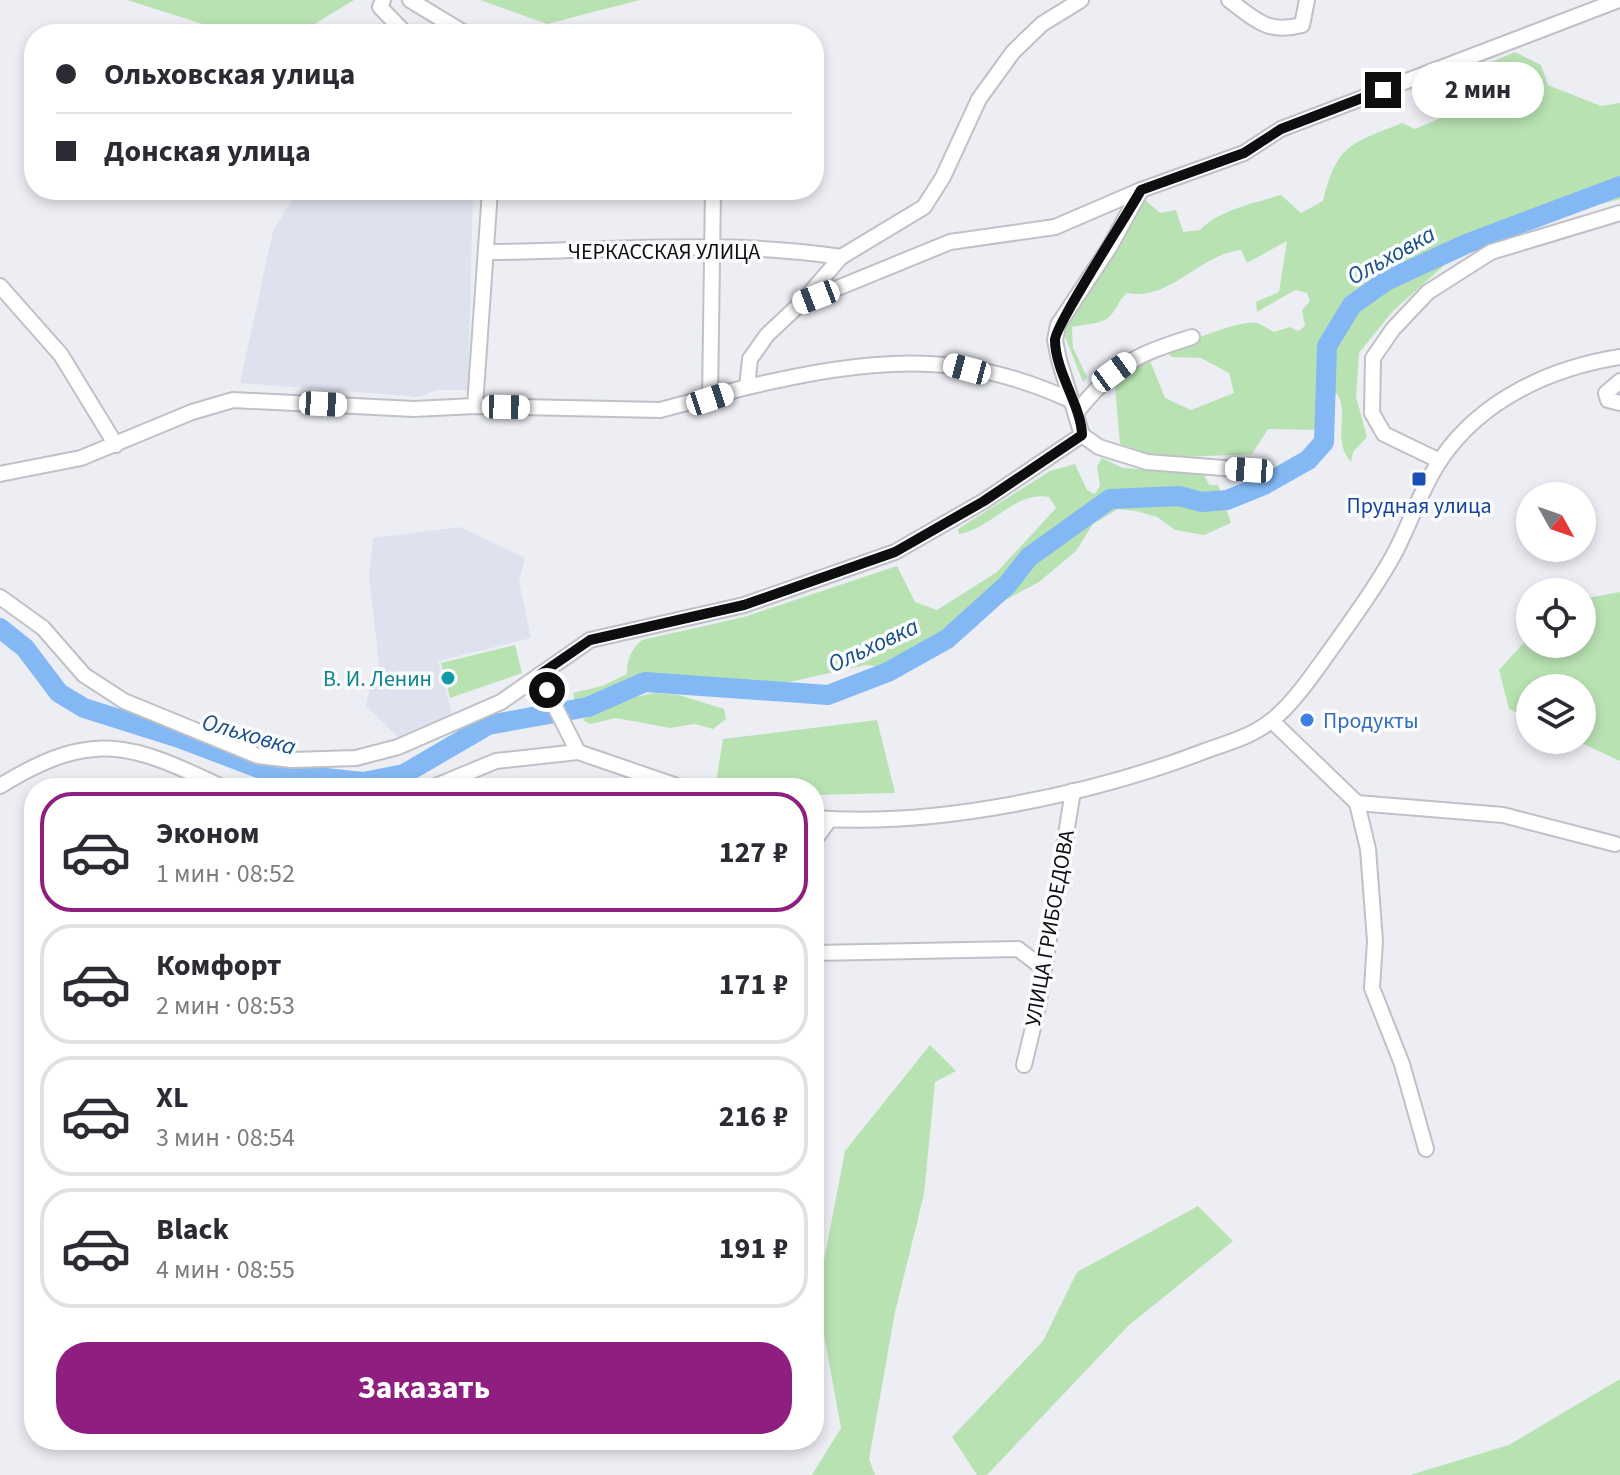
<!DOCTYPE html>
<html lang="ru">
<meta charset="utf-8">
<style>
:root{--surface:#fff;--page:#f2f2f3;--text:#2b2b33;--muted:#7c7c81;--line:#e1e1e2;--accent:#8e1f81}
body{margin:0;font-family:"Source Sans 3",sans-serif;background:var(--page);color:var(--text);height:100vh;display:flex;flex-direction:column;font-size:30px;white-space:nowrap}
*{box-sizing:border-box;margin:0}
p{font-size:26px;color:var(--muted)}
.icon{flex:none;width:44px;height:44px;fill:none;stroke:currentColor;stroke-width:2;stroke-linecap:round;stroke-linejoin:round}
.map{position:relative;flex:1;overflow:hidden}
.panel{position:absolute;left:24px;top:778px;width:800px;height:672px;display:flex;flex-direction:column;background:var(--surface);border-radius:32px;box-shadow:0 4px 12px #0003}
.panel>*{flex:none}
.banner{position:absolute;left:24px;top:24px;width:800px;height:176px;border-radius:32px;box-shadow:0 4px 12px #0003;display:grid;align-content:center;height:176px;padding:0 32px;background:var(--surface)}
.needle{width:52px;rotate:130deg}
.fabs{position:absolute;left:1516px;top:482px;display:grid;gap:16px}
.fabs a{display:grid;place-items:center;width:80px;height:80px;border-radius:50%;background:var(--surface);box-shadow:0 4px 12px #0003;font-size:40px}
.end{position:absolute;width:36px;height:36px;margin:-18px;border:10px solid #0d0e10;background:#fff;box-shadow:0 0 0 4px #fff}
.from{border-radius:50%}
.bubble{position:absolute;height:56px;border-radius:28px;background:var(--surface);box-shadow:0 4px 12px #0003;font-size:26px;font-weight:700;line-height:56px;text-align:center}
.car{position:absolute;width:24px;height:48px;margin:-24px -12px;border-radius:10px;box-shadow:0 0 6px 2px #0007;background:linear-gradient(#fff 24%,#345 0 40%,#fff 0 76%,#345 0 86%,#fff 0)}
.banner b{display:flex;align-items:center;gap:28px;height:76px;font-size:30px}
.banner b+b{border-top:2px solid var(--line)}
.banner i{width:20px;height:20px;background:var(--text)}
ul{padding:14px 0 0;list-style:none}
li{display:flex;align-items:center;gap:24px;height:120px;margin:0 16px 12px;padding:0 16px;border:4px solid var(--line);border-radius:32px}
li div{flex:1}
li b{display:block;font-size:30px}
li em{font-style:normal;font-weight:700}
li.current{border-color:var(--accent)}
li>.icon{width:72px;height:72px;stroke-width:1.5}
.cta{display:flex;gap:16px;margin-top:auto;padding:16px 32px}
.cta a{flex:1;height:92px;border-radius:32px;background:var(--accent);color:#fff;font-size:32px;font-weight:700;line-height:92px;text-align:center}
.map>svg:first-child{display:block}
.built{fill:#dee2ef}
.green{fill:#b9e2b3}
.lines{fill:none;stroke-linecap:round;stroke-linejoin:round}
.river{stroke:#83b8f4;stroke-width:20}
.minor-casing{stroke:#bfc1c7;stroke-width:18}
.minor{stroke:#fff;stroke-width:14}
.route{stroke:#0d0e10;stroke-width:10}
.transit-dot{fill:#1a4fb4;stroke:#fbfcfe;stroke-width:3}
.culture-dot{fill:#0f9aa8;stroke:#fbfcfe;stroke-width:3}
.shop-dot{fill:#3f7fe0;stroke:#fbfcfe;stroke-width:3}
.labels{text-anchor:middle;stroke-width:7;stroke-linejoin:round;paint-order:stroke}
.street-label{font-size:22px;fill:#0d0e10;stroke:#fbfcfe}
.transit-label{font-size:22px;fill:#164399;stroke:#fbfcfe}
.culture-label{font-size:22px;fill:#0d838f;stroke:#fbfcfe;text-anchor:end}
.shop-label{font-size:22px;fill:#366cbe;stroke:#fbfcfe;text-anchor:start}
.water-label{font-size:24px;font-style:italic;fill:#194f85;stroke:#fbfcfe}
</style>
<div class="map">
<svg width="1620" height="1475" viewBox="0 0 1620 1475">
<rect width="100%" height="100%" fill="#eceef4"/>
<g class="built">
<path d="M 298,190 L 473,190 L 468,390 L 437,390 L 420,397 L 240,383 L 273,231 Z"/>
<path d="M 460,527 L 525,558 L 519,582 L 531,638 L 438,661 L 453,717 L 402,741 L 366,706 L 371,683 L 380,672 L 369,577 L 373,538 Z"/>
</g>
<g class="green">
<path d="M 127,0 L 354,0 L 298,34 L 234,34 Z"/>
<path d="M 480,0 L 640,0 L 547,24 Z"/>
<path d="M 1515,52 L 1541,65 L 1548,85 L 1601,106 L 1620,103 L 1620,199 L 1587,208 L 1571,200 L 1453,244 L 1449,261 L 1392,312 L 1359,353 L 1356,397 L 1367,437 L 1353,452 L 1351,462 C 1326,434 1362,400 1321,383 L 1318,430 L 1268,429 L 1252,454 L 1161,458 L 1120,444 L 1115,386 L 1126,370 L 1148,356 L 1165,398 L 1191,410 L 1234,393 L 1229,373 L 1201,358 L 1172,357 L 1164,350 C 1185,344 1240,319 1257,323 C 1262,325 1269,329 1274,332 L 1290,327 L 1298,331 L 1305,326 L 1302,310 L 1310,301 L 1307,293 L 1295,290 L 1257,312 L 1256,302 L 1279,292 L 1287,241 L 1247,263 L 1241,250 C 1200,254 1169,302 1127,293 C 1118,301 1118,307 1111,315 C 1103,325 1083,324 1072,327 L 1073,348 L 1087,377 L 1083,382 L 1064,334 L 1068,321 L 1103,272 L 1142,197 L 1160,213 L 1176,210 L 1183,232 L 1200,230 C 1218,210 1255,203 1281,195 L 1301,213 L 1323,201 C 1337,144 1350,144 1402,123 L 1415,129 L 1485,99 L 1490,94 L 1487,64 Z"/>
<path d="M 1102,458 L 1123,468 L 1204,474 L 1209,485 L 1218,485 L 1231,523 L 1204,535 L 1175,530 L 1157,517 L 1136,511 L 1118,509 L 1093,524 L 1076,551 L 1039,582 L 994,606 L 976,605 L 942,635 L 883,667 L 866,665 L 776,685 L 652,675 L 575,704 L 573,693 L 602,686 L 627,674 C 627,658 631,650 642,640 L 744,617 L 897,566 L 915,602 L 937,610 L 997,572 L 1056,508 L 1049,497 C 1016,490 991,529 959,534 L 958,529 L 1050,471 L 1075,464 L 1087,490 L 1095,494 L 1100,486 L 1097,466 Z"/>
<path d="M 1620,592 L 1620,761 L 1575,740 L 1582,740 L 1582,688 L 1530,688 L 1530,719 L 1509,709 L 1499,670 L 1530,636 L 1530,644 L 1582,644 L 1582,599 Z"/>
<path d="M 515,645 L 522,673 L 450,698 L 441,663 Z"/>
<path d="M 655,693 L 679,695 L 724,709 L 726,719 L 713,729 L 694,724 L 670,728 L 616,718 L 590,724 L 582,720 L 619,700 Z"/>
<path d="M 877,720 L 895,793 L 814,795 L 814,788 L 755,788 L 716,782 L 723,739 Z"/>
<path d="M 930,1045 L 956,1071 L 935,1082 L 924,1194 L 895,1312 L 869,1459 L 875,1475 L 812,1475 L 841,1428 L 817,1297 L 845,1151 Z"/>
<path d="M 1198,1206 L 1233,1241 L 1128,1326 L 987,1475 L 977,1475 L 952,1437 L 1043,1341 L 1077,1272 Z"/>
<path d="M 1620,1379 L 1620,1475 L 1410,1475 L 1509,1445 Z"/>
</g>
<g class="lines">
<path class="river" d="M 0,628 L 25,648 L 59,693 L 84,708 L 179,738 L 269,772 L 363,782 L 404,774 L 488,725 L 588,707 L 645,682 L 828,695 L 888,672 L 947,639 L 1007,585 L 1029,557 L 1110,499 L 1179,496 L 1202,502 L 1227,500 L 1264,485 L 1308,460 L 1324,442 L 1327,346 L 1352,305 L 1386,281 L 1466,244 L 1620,186"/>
<g class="minor-casing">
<g id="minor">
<path d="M 383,0 L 380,7 L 406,34"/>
<path d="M 410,0 L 466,34"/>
<path d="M 1229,0 C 1256,20 1267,34 1302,25 L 1307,0"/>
<path d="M 1141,190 L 1109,248 L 1058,325 L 1055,340 L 1059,360 L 1082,435 L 1099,447 L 1147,462 L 1249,470"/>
<path d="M 487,252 C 602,251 728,239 841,257"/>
<path d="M 0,286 L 61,355 L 116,445"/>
<path d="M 804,300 L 841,257 L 924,207 L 943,177 L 979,99 L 1013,52 L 1042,24 L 1081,0"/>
<path d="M 1620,381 L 1606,393 L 1608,400 L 1620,403"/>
<path d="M 747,387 C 866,360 956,347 1070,400"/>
<path d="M 710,399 L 713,190"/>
<path d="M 475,406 L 490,190"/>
<path d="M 1076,413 C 1115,364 1135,355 1192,337"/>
<path d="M 1440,461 L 1384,434 L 1372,413 L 1373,358 L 1393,329 L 1428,292 L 1491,252 L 1620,213"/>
<path d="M 0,474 L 81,458 L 192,412 L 233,400 L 414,409 L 475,406 L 660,410 L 747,387 L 750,359 L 767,335 L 801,303 L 950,242 L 1055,227 L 1141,190 L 1244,153 L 1281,129 L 1619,0"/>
<path d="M 0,597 L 43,628 L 84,675 L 124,701 L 258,756 L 292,760 L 356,758 L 398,747 L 501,702 L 590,640 L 744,605 L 895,552 L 984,501 L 1082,435"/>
<path d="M 539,675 L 578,752"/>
<path d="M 1272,721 L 1357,803 L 1503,815 L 1615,844"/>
<path d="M 0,786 C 94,728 132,744 224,788"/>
<path d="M 431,788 L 496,761 L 578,752 L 683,788"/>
<path d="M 1357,803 L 1368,849 L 1375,941 L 1372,988 L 1402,1064 L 1426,1149"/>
<path d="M 814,818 C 934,828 1093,794 1205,751 C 1227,743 1253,736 1271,721 C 1293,704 1313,674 1329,652 C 1351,621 1375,589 1393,556 C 1410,525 1421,488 1441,459 C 1482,399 1551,368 1620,357"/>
<path d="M 814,841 L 830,819"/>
<path d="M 814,953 L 1018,949 L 1043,968"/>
<path d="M 1024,1065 L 1038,1007 L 1073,791"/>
</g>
</g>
<use href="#minor" class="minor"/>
</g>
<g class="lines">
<path class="route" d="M 547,690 L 539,675 L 590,640 L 744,605 L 895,552 L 984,501 L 1082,435 C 1082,408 1055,371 1055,340 C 1055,325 1128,214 1141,190 L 1244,153 L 1281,129 L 1383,90"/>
</g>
<rect class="transit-dot" x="1411" y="471" width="16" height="16" rx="4"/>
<circle class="culture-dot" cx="448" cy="678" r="8"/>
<circle class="shop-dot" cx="1307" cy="720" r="8"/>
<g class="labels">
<g class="street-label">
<text x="664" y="259">ЧЕРКАССКАЯ УЛИЦА</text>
<text transform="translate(1049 928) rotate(-80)" y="8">УЛИЦА ГРИБОЕДОВА</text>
</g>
<g class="transit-label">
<text x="1419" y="513">Прудная улица</text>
</g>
<g class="culture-label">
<text x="432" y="686">В. И. Ленин</text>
</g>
<g class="shop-label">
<text x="1323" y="728">Продукты</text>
</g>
<g class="water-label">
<text transform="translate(1391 255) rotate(-29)" y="8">Ольховка</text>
<text transform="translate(873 645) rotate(-25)" y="8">Ольховка</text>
<text transform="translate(249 734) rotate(16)" y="8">Ольховка</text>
</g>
</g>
</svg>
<div class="fabs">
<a><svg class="needle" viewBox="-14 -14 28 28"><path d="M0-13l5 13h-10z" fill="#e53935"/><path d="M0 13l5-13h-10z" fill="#7c7c81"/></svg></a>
<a><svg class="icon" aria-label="locate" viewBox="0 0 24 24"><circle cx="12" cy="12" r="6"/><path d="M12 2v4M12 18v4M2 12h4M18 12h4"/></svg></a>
<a><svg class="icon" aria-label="layers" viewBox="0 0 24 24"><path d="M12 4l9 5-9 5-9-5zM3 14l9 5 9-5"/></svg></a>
</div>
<i class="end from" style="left:547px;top:690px"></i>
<i class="end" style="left:1383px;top:90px"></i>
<div class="bubble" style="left:1412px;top:62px;width:132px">2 мин</div>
<i class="car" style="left:816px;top:297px;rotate:249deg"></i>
<i class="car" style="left:967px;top:369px;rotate:285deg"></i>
<i class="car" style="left:1114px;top:372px;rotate:54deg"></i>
<i class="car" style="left:710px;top:399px;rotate:72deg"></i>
<i class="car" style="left:323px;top:404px;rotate:93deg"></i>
<i class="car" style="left:506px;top:407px;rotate:91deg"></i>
<i class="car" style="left:1249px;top:470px;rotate:274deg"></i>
<div class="banner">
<b><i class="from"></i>Ольховская улица</b>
<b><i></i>Донская улица</b>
</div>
<section class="panel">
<ul>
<li class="current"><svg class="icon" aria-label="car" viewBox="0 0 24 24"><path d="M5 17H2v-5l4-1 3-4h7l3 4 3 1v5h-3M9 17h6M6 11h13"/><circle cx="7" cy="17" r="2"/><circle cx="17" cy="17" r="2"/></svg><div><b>Эконом</b><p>1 мин · 08:52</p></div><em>127 ₽</em></li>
<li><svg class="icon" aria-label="car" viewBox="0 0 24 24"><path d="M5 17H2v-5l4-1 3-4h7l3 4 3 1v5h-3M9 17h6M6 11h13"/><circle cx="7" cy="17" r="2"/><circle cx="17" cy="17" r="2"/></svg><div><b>Комфорт</b><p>2 мин · 08:53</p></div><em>171 ₽</em></li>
<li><svg class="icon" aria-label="car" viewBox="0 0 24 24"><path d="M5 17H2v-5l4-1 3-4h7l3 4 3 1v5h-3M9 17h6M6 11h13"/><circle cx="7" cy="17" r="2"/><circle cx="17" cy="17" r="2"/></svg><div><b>XL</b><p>3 мин · 08:54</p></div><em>216 ₽</em></li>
<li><svg class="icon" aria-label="car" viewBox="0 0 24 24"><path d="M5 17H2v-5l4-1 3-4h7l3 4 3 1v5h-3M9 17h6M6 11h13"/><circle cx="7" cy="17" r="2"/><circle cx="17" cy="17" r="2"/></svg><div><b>Black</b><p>4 мин · 08:55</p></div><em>191 ₽</em></li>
</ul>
<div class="cta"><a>Заказать</a></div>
</section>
</div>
